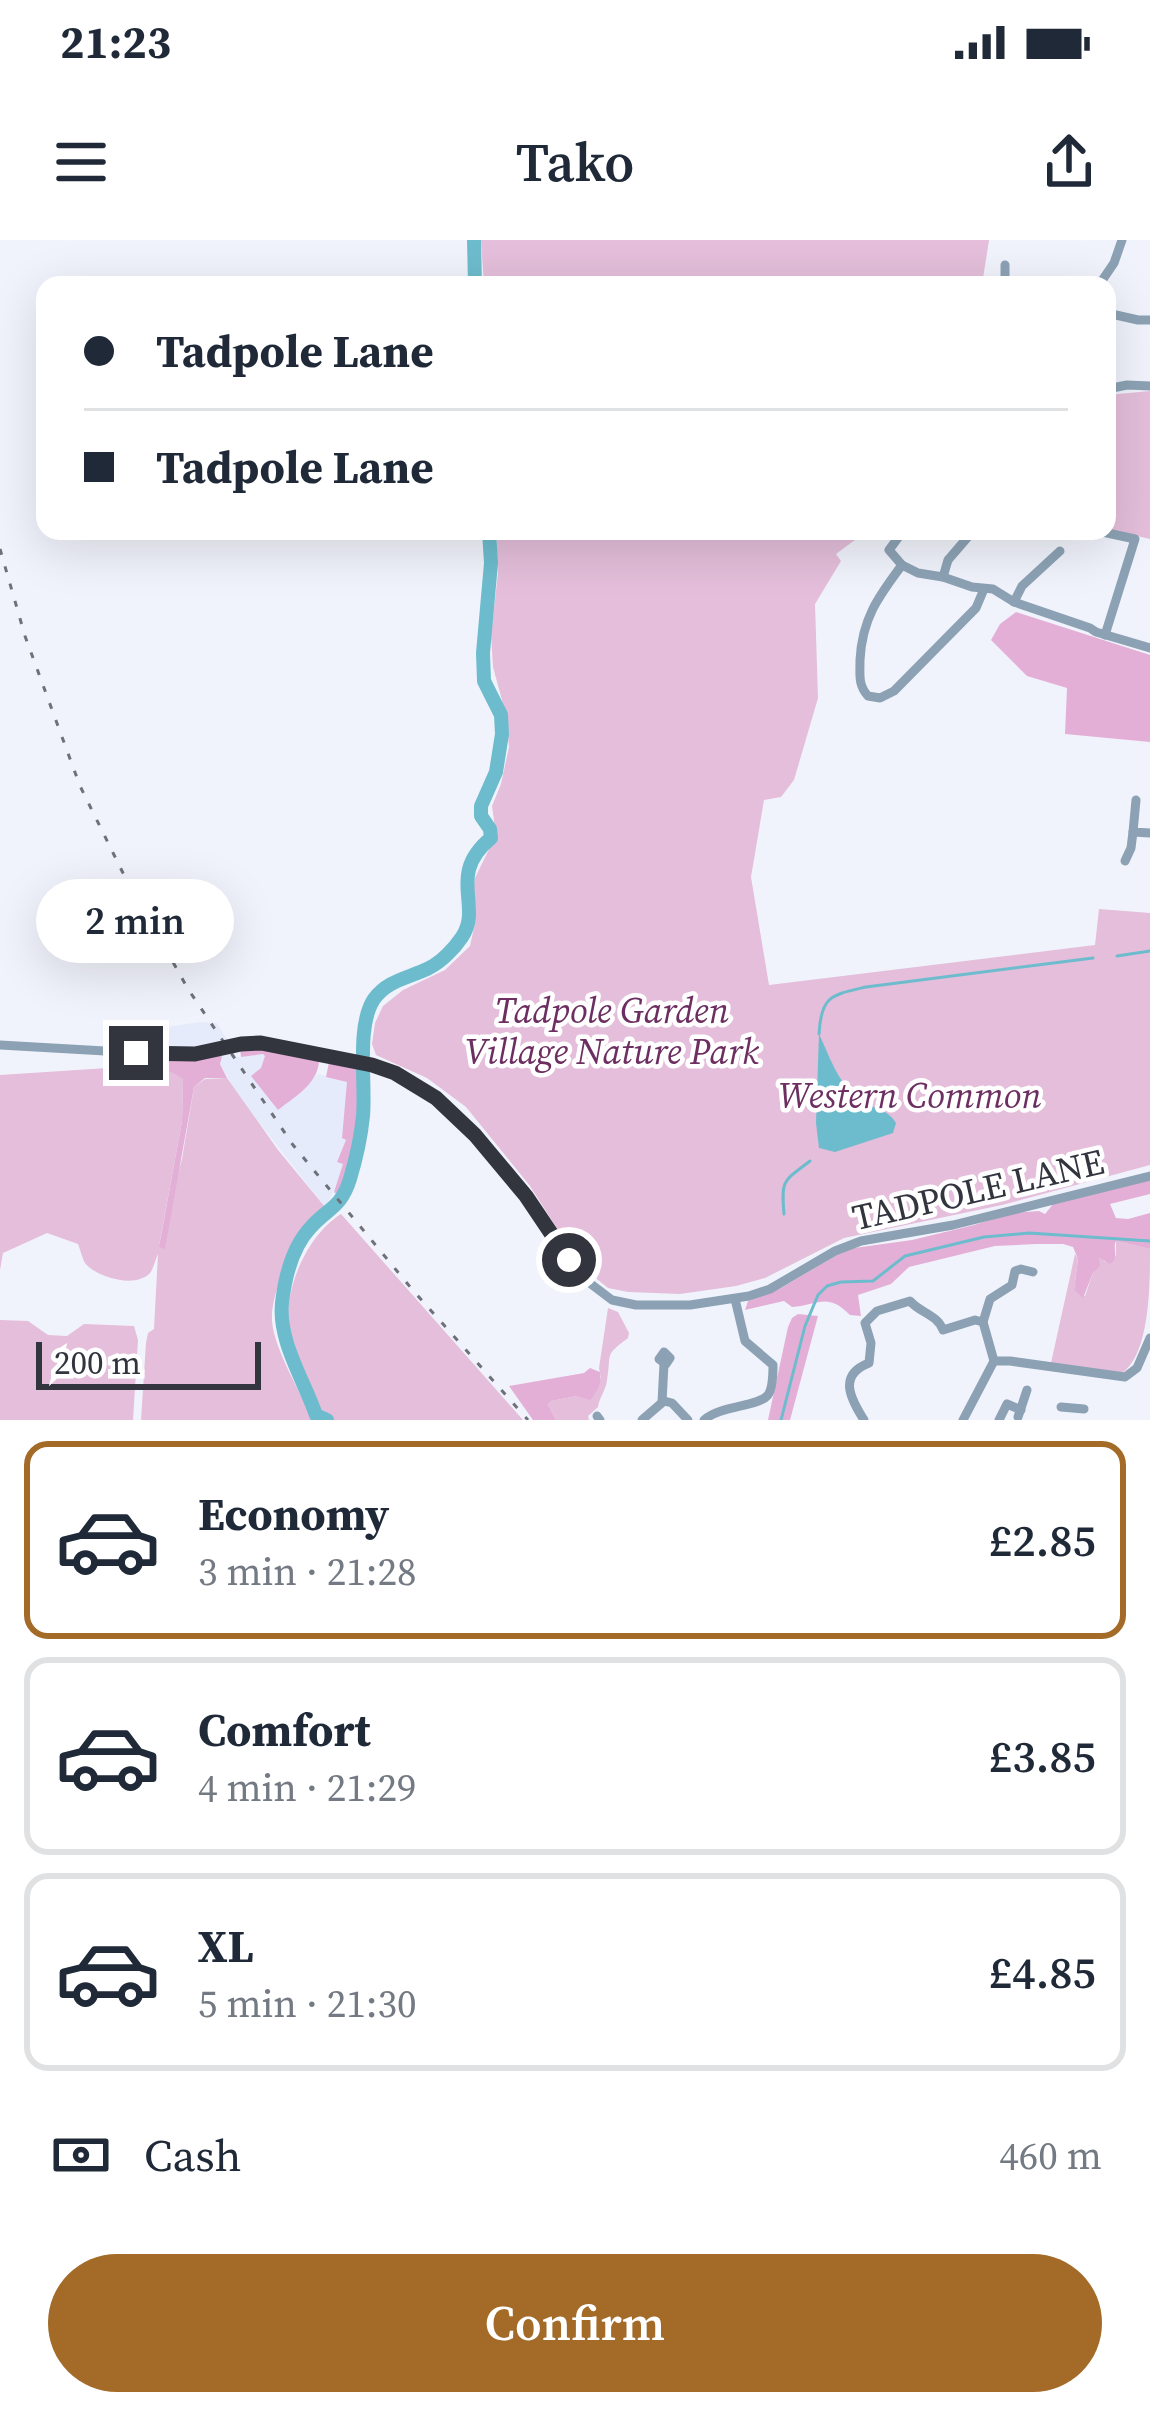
<!DOCTYPE html>
<meta charset="utf-8">
<style>
:root{--surface:#fff;--page:#f6f6f7;--text:#1f2937;--muted:#747a83;--line:#e0e1e3;--accent:#a36a28}
body{margin:0;font-family:"Source Serif 4",serif;background:var(--page);color:var(--text);height:100vh;display:flex;flex-direction:column;font-size:45px;white-space:nowrap}
*{box-sizing:border-box;margin:0}
p{font-size:39px;color:var(--muted)}
.icon{flex:none;width:66px;height:66px;fill:none;stroke:currentColor;stroke-width:2;stroke-linecap:round;stroke-linejoin:round}
.map{position:relative;height:1180px;overflow:hidden}
.details{display:flex;flex-direction:column;background:var(--surface);flex:1}
.details>*{flex:none}
.hud{position:absolute;left:36px;top:36px;width:1080px;height:264px;border-radius:24px;box-shadow:0 12px 48px #0002;display:grid;align-content:center;height:264px;padding:0 48px;background:var(--surface)}
.scale{position:absolute;left:36px;bottom:30px;width:225px;box-sizing:border-box;padding-left:12px;border:6px solid #33353e;border-top:0;font-size:33px;line-height:42px;white-space:nowrap;color:#33353e;-webkit-text-stroke:9px #fff;paint-order:stroke}
.end{position:absolute;width:54px;height:54px;margin:-27px;border:15px solid #33353e;background:#fff;box-shadow:0 0 0 6px #fff}
.from{border-radius:50%}
.bubble{position:absolute;height:84px;border-radius:42px;background:var(--surface);box-shadow:0 12px 48px #0002;font-size:39px;font-weight:600;line-height:84px;text-align:center}
.hud b{display:flex;align-items:center;gap:42px;height:114px;font-size:45px}
.hud b+b{border-top:3px solid var(--line)}
.hud i{width:30px;height:30px;background:var(--text)}
ul{padding:21px 0 0;list-style:none}
li{display:flex;align-items:center;gap:36px;height:198px;margin:0 24px 18px;padding:0 24px;border:6px solid var(--line);border-radius:24px}
li div{flex:1}
li b{display:block;font-size:45px}
li em{font-style:normal;font-weight:600}
li.active{border-color:var(--accent)}
li>.icon{width:108px;height:108px;stroke-width:1.5}
.pay{display:flex;align-items:center;gap:30px;height:132px;padding:0 48px;font-size:45px}
.pay p{margin-inline-start:auto}
.action{display:flex;gap:24px;margin-top:auto;padding:24px 48px}
.action a{flex:1;height:138px;border-radius:72px;background:var(--accent);color:#fff;font-size:48px;font-weight:600;line-height:138px;text-align:center}
.status{display:flex;justify-content:space-between;align-items:center;height:84px;padding:0 60px;background:var(--surface);direction:ltr}
.status svg{height:33px;fill:currentColor}
header{display:flex;justify-content:space-between;align-items:center;height:156px;padding:0 48px;background:var(--surface);font-size:54px;font-weight:600}
.map>svg:first-child{display:block}
.built{fill:#e6ebfc}
.green{fill:#e4beda}
.forest{fill:#e4afd7}
.water{fill:#6dbccd}
.lines{fill:none;stroke-linecap:round;stroke-linejoin:round}
.stream{stroke:#6dbccd;stroke-width:3}
.river{stroke:#6dbccd;stroke-width:14}
.minor{stroke:#8ca2b4;stroke-width:9}
.rail{stroke:#6f717a;stroke-width:3;stroke-dasharray:6 12;stroke-linecap:butt}
.route{stroke:#33353e;stroke-width:15}
.labels{text-anchor:middle;stroke-width:9;stroke-linejoin:round;paint-order:stroke}
.park-label{font-size:36px;font-style:italic;fill:#6d2f61;stroke:#fff}
.street-label{font-size:36px;fill:#33353e;stroke:#fff}
</style>
<div class="status"><b>21:23</b><svg viewBox="0 0 49 12"><path d="M0 12V9h3v3zM5 12V6h3v6zM10 12V3h3v9zM15 12V0h3v12zM26 1h20v11H26zM47 4h2v5h-2z"/></svg></div>
<header><svg class="icon" aria-label="menu" viewBox="0 0 24 24"><path d="M4 6h16M4 12h16M4 18h16"/></svg>Tako<svg class="icon" aria-label="share" viewBox="0 0 24 24"><path d="M12 15V3M7 8l5-5 5 5M5 13v7h14v-7"/></svg></header>
<div class="map">
<svg width="1150" height="1180" viewBox="0 0 1150 1180">
<rect width="100%" height="100%" fill="#f1f3fc"/>
<path class="built" d="M 199,782 L 217,783 L 237,817 L 263,814 L 266,817 L 261,828 L 313,838 L 318,834 L 348,841 L 346,900 L 338,922 L 343,923 L 337,945 L 325,967 L 235,852 L 220,823 L 222,817 L 215,807 L 148,810 L 145,807 L 143,791 Z"/>
<g class="green">
<path d="M 481,0 L 989,0 L 982,45 L 484,45 Z"/>
<path d="M 1150,151 L 1150,299 L 1107,289 L 1107,155 Z"/>
<path d="M 496,291 L 867,291 L 836,314 L 841,321 L 815,364 L 818,458 L 794,540 L 781,557 L 764,560 L 751,637 L 769,745 L 1095,705 L 1099,669 L 1150,673 L 1150,925 L 1002,965 L 844,998 L 765,1038 L 736,1046 L 680,1054 L 628,1052 L 608,1048 L 592,1035 L 567,1004 L 530,946 L 466,867 L 427,838 L 376,815 L 372,804 L 375,783 L 383,766 L 403,750 L 445,730 L 470,706 L 475,683 L 476,667 L 473,652 L 475,638 L 496,595 L 492,566 L 501,544 L 509,507 L 506,475 L 493,427 L 491,395 L 498,333 Z"/>
<path d="M 138,826 L 176,832 L 183,839 L 182,881 L 159,1006 L 182,919 L 194,847 L 205,839 L 227,838 L 278,910 L 325,967 L 325,973 C 300,989 296,998 286,1025 C 279,1043 271,1062 272,1081 C 274,1109 301,1153 313,1180 L 141,1180 L 146,1103 L 148,1093 L 154,1089 L 158,1014 C 155,1020 154,1028 150,1033 C 135,1049 96,1037 85,1023 C 83,1020 79,1006 78,1004 L 47,993 L 3,1013 L 0,1030 L 0,835 Z"/>
<path d="M 341,974 L 523,1180 L 334,1180 L 319,1172 C 310,1149 296,1125 290,1100 C 280,1058 304,997 341,974 Z"/>
<path d="M 1116,1001 L 1150,1009 C 1150,1044 1150,1114 1122,1133 L 1051,1123 L 1075,1014 L 1078,1019 L 1074,1050 L 1085,1056 L 1093,1033 L 1099,1026 L 1098,1019 L 1101,1018 L 1105,1022 L 1116,1016 Z"/>
<path d="M 608,1068 L 618,1072 L 629,1093 L 628,1098 C 603,1117 612,1112 607,1140 C 606,1150 599,1158 598,1167 L 588,1176 L 589,1180 L 556,1180 L 548,1165 L 551,1161 L 577,1156 L 601,1138 L 599,1128 Z"/>
<path d="M 0,1080 L 28,1081 L 48,1095 L 67,1096 L 84,1084 L 134,1086 L 138,1100 L 133,1180 L 0,1180 Z"/>
</g>
<g class="forest">
<path d="M 1016,372 L 1150,415 L 1150,502 L 1065,494 L 1067,448 L 1027,436 L 991,400 L 1000,384 Z"/>
<path d="M 263,807 L 286,810 L 319,822 C 317,844 296,856 278,870 L 251,836 L 261,828 L 265,816 L 263,814 L 241,817 L 240,809 Z"/>
<path d="M 105,814 L 194,817 L 220,814 L 222,817 L 220,824 L 227,838 L 205,838 L 194,847 L 165,1009 L 159,1007 L 182,881 L 183,839 C 162,822 130,827 104,829 Z"/>
<path d="M 329,822 L 358,829 L 361,836 C 358,876 357,920 339,956 L 334,952 L 343,924 L 337,922 L 346,900 L 342,898 L 347,842 L 326,837 Z"/>
<path d="M 1150,940 L 1150,954 L 1110,964 L 1116,978 L 1128,979 L 1150,973 L 1150,1009 L 1116,1001 C 1112,1009 1120,1018 1110,1024 L 1099,1018 L 1100,1026 L 1093,1033 L 1083,1058 L 1074,1050 L 1078,1019 L 1073,1007 L 1063,1004 L 1036,1004 L 995,1006 L 909,1027 L 891,1044 L 858,1055 L 861,1076 L 850,1075 C 827,1052 819,1065 792,1067 L 784,1061 L 745,1070 L 748,1061 L 781,1048 L 847,1009 L 912,1000 L 974,985 L 1013,973 L 1039,971 L 1045,974 L 1054,963 Z"/>
<path d="M 798,1074 L 818,1076 L 790,1180 L 768,1180 L 788,1087 L 792,1078 Z"/>
<path d="M 590,1128 L 600,1132 C 602,1143 597,1152 590,1160 L 577,1156 L 551,1161 L 548,1165 L 556,1180 L 533,1180 L 509,1146 L 584,1133 Z"/>
</g>
<path class="water" d="M 819,794 C 829,815 837,840 855,856 C 868,869 887,867 896,883 L 893,893 L 835,912 L 819,908 L 816,883 Z"/>
<g class="lines">
<g class="stream">
<path d="M 1117,716 L 1150,711"/>
<path d="M 819,794 C 821,755 832,755 866,747 L 1093,718"/>
<path d="M 784,974 C 781,939 783,942 810,921"/>
<path d="M 781,1180 L 805,1086 L 818,1055 L 827,1046 L 841,1042 L 873,1041 L 905,1016 L 984,997 L 1029,993 L 1150,1001"/>
</g>
<g class="river">
<path d="M 474,0 L 475,45"/>
<path d="M 327,1180 L 316,1175 C 304,1140 278,1101 282,1063 C 285,1037 293,1006 311,987 C 328,968 341,968 350,939 C 356,919 361,896 363,876 C 366,842 356,786 374,759 C 388,740 409,738 429,728 C 441,722 454,709 462,697 C 483,666 446,635 491,598 L 490,589 L 481,576 L 481,566 L 496,532 L 502,494 L 501,475 L 484,441 L 483,413 L 491,323 L 489,291"/>
</g>
<g class="minor">
<path d="M 1005,45 L 1051,45"/>
<path d="M 1005,45 L 1005,25"/>
<path d="M 1099,45 L 1114,23 L 1122,0"/>
<path d="M 1107,73 L 1138,80 L 1150,80"/>
<path d="M 1107,149 L 1127,145 L 1150,146"/>
<path d="M 903,291 L 889,310 L 902,325 L 918,333 L 943,337 L 972,347 L 993,349 L 1014,362 L 1090,388 L 1096,392 L 1150,408"/>
<path d="M 1098,291 L 1135,299 L 1105,395"/>
<path d="M 902,325 C 878,357 862,379 860,420 C 860,435 858,445 868,456 L 880,458 L 894,451 L 976,368 L 984,349"/>
<path d="M 943,337 L 948,320 L 973,291"/>
<path d="M 1014,362 L 1022,346 L 1060,311"/>
<path d="M 1136,560 L 1133,592 L 1150,593"/>
<path d="M 1125,621 L 1131,608 L 1133,592"/>
<path d="M 0,805 L 175,815 L 261,803 L 384,828 L 426,850 L 466,885 L 520,948 L 587,1041 L 612,1060 L 636,1065 L 690,1065 L 749,1056 L 770,1049 L 835,1011 L 861,1001 L 953,985 L 1150,936"/>
<path d="M 983,1082 L 990,1059 L 1012,1045 L 1015,1031 L 1021,1029 L 1033,1032"/>
<path d="M 664,1112 L 670,1118 L 666,1124 L 659,1119 Z"/>
<path d="M 662,1162 L 664,1124"/>
<path d="M 1061,1167 L 1084,1169"/>
<path d="M 597,1176 L 600,1180"/>
<path d="M 1018,1177 L 1027,1150"/>
<path d="M 642,1180 L 664,1161 L 672,1163 L 688,1180"/>
<path d="M 704,1180 C 721,1165 758,1167 768,1155 C 773,1148 773,1133 773,1125 L 745,1101 L 735,1059"/>
<path d="M 864,1180 C 850,1158 838,1135 869,1123 L 871,1103 L 865,1083 L 877,1071 L 910,1061 C 920,1073 937,1074 943,1090 L 975,1080 L 983,1082 L 994,1121"/>
<path d="M 963,1180 L 994,1121 L 1010,1121 L 1125,1137 L 1137,1128 L 1150,1098"/>
<path d="M 999,1180 L 1007,1164 L 1021,1170"/>
</g>
<path class="rail" d="M 0,309 L 25,396 L 80,546 L 123,633 L 188,749 L 293,905 L 411,1048 L 528,1180"/>
</g>
<g class="lines">
<path class="route" d="M 136,813 L 195,814 L 241,804 L 261,803 L 372,825 L 395,833 L 436,858 L 475,895 L 526,956 L 569,1020"/>
</g>
<g class="labels">
<g class="park-label">
<text x="612" y="783">Tadpole Garden<tspan x="612" dy="41">Village Nature Park</tspan></text>
<text x="910" y="868">Western Common</text>
</g>
<g class="street-label">
<text transform="translate(978 949) rotate(-13)" y="13">TADPOLE LANE</text>
</g>
</g>
</svg>
<div class="scale">200 m</div>
<i class="end from" style="left:569px;top:1020px"></i>
<i class="end" style="left:136px;top:813px"></i>
<div class="bubble" style="left:36px;top:639px;width:198px">2 min</div>
<div class="hud">
<b><i class="from"></i>Tadpole Lane</b>
<b><i></i>Tadpole Lane</b>
</div>
</div>
<section class="details">
<ul>
<li class="active"><svg class="icon" aria-label="car" viewBox="0 0 24 24"><path d="M5 17H2v-5l4-1 3-4h7l3 4 3 1v5h-3M9 17h6M6 11h13"/><circle cx="7" cy="17" r="2"/><circle cx="17" cy="17" r="2"/></svg><div><b>Economy</b><p>3 min · 21:28</p></div><em>£2.85</em></li>
<li><svg class="icon" aria-label="car" viewBox="0 0 24 24"><path d="M5 17H2v-5l4-1 3-4h7l3 4 3 1v5h-3M9 17h6M6 11h13"/><circle cx="7" cy="17" r="2"/><circle cx="17" cy="17" r="2"/></svg><div><b>Comfort</b><p>4 min · 21:29</p></div><em>£3.85</em></li>
<li><svg class="icon" aria-label="car" viewBox="0 0 24 24"><path d="M5 17H2v-5l4-1 3-4h7l3 4 3 1v5h-3M9 17h6M6 11h13"/><circle cx="7" cy="17" r="2"/><circle cx="17" cy="17" r="2"/></svg><div><b>XL</b><p>5 min · 21:30</p></div><em>£4.85</em></li>
</ul>
<div class="pay"><svg class="icon" aria-label="cash" viewBox="0 0 24 24"><path d="M3 7h18v10H3z"/><circle cx="12" cy="12" r="2"/></svg>Cash<p>460 m</p></div>
<div class="action"><a>Confirm</a></div>
</section>
